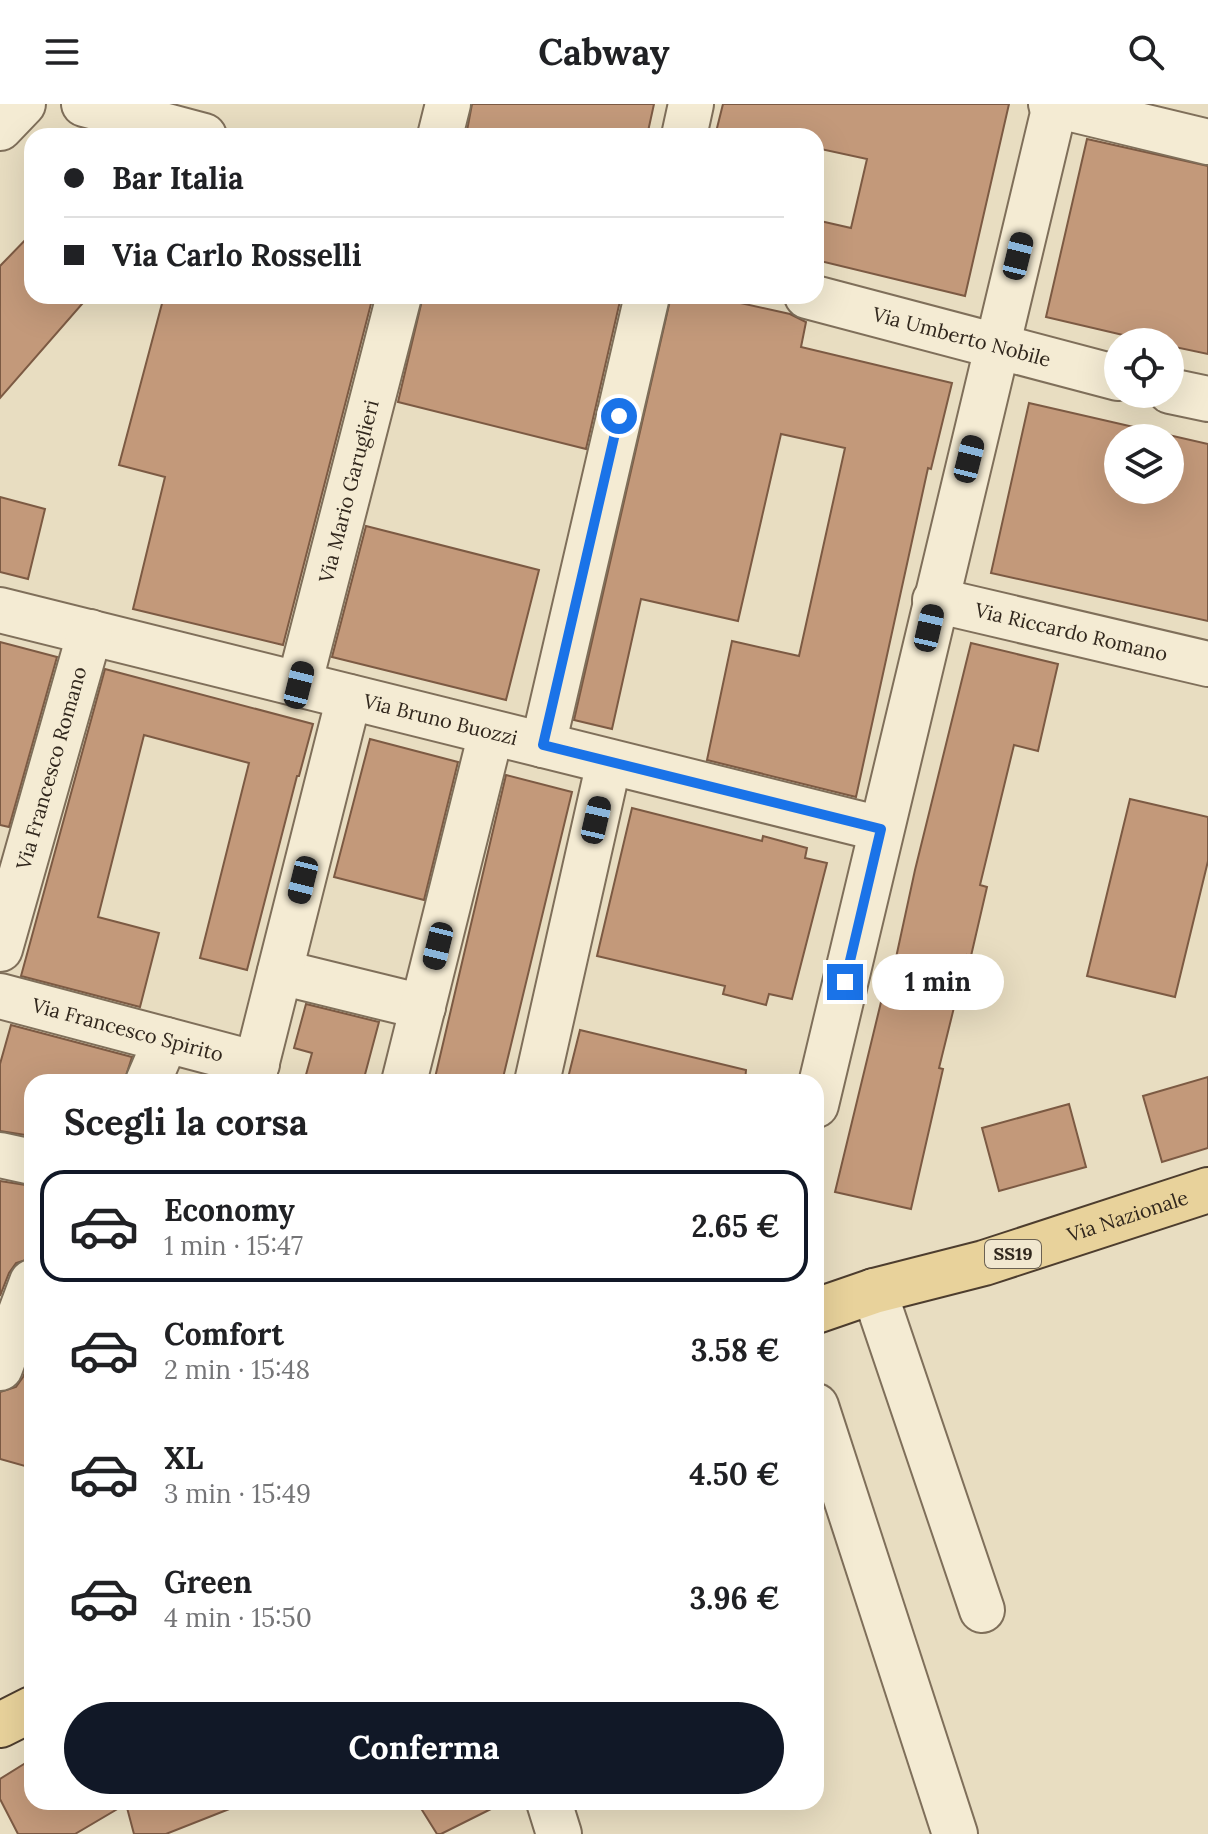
<!DOCTYPE html>
<html lang="it">
<meta charset="utf-8">
<style>
:root{--surface:#fff;--page:#f2f2f2;--text:#202124;--muted:#757577;--line:#e0e0e0;--accent:#111827}
body{margin:0;font-family:Lora,serif;background:var(--page);color:var(--text);height:100vh;display:flex;flex-direction:column;font-size:30px;white-space:nowrap}
*{box-sizing:border-box;margin:0}
p{font-size:26px;color:var(--muted)}
.icon{flex:none;width:44px;height:44px;fill:none;stroke:currentColor;stroke-width:2;stroke-linecap:round;stroke-linejoin:round}
.map{position:relative;flex:1;overflow:hidden}
.side{position:absolute;left:24px;top:970px;width:800px;height:736px;display:flex;flex-direction:column;background:var(--surface);border-radius:24px;box-shadow:0 8px 32px #0002}
.side>*{flex:none}
.top-card{position:absolute;left:24px;top:24px;width:800px;height:176px;border-radius:24px;box-shadow:0 8px 32px #0002;display:grid;align-content:center;height:176px;padding:0 40px;background:var(--surface)}
.controls{position:absolute;left:1104px;top:224px;display:grid;gap:16px}
.controls a{display:grid;place-items:center;width:80px;height:80px;border-radius:50%;background:var(--surface);box-shadow:0 8px 32px #0002;font-size:40px}
.end{position:absolute;width:36px;height:36px;margin:-18px;border:10px solid #1a73e8;background:#fff;box-shadow:0 0 0 4px #fff}
.from{border-radius:50%}
.bubble{position:absolute;height:56px;border-radius:28px;background:var(--surface);box-shadow:0 8px 32px #0002;font-size:26px;font-weight:700;line-height:56px;text-align:center}
.car{position:absolute;width:24px;height:48px;margin:-24px -12px;border-radius:10px;box-shadow:0 0 6px 2px #0007;background:linear-gradient(#222 24%,#8ab4d8 0 40%,#222 0 76%,#8ab4d8 0 86%,#222 0)}
.top-card b{display:flex;align-items:center;gap:28px;height:76px;font-size:30px}
.top-card b+b{border-top:2px solid var(--line)}
.top-card i{width:20px;height:20px;background:var(--text)}
ul{padding:0;list-style:none}
li{display:flex;align-items:center;gap:24px;height:112px;margin:0 16px 12px;padding:0 24px;border:4px solid transparent;border-radius:24px}
li div{flex:1}
li b{display:block;font-size:30px}
li em{font-style:normal;font-weight:700}
li.active{border-color:var(--accent)}
li>.icon{width:72px;height:72px;stroke-width:1.5}
h2{padding:0 40px;font-size:36px;line-height:96px}
.cta{display:flex;gap:16px;margin-top:auto;padding:16px 40px}
.cta a{flex:1;height:92px;border-radius:48px;background:var(--accent);color:#fff;font-size:32px;font-weight:700;line-height:92px;text-align:center}
header{display:flex;justify-content:space-between;align-items:center;height:104px;padding:0 40px;background:var(--surface);font-size:36px;font-weight:700}
.map>svg:first-child{display:block}
.building{fill:#c3997a;stroke:#7c5a43;stroke-width:2;fill-rule:evenodd}
.lines{fill:none;stroke-linecap:round;stroke-linejoin:round}
.minor-casing{stroke:#7f6f5a;stroke-width:48}
.major-casing{stroke:#4d3d2e;stroke-width:48}
.minor{stroke:#f4ebd3;stroke-width:44}
.major{stroke:#e8d29b;stroke-width:44}
.route{stroke:#1a73e8;stroke-width:10}
.labels{text-anchor:middle;stroke-width:7;stroke-linejoin:round;paint-order:stroke}
.shield{fill:#f1e7cf;stroke:#6b6152;stroke-width:2}
.shield-label{font-size:18px;font-weight:bold;fill:#31271d}
.street-label{font-size:20px;fill:#31271d;stroke:#f1e7cf}
</style>
<header><svg class="icon" aria-label="menu" viewBox="0 0 24 24"><path d="M4 6h16M4 12h16M4 18h16"/></svg>Cabway<svg class="icon" aria-label="search" viewBox="0 0 24 24"><circle cx="10" cy="10" r="6"/><path d="M15 15l6 6"/></svg></header>
<div class="map">
<svg width="1208" height="1730" viewBox="0 0 1208 1730">
<rect width="100%" height="100%" fill="#e8ddc1"/>
<g class="building">
<path d="M 472,0 L 654,0 L 647,32 L 466,32 Z"/>
<path d="M 723,0 L 1009,0 L 965,192 L 816,156 L 816,116 L 851,124 L 867,55 L 816,44 L 816,32 L 715,32 Z"/>
<path d="M 1087,35 L 1208,62 L 1208,250 L 1170,242 L 1170,238 L 1153,238 L 1046,213 Z"/>
<path d="M 32,129 L 32,192 L 89,192 L 0,294 L 0,162 Z"/>
<path d="M 164,192 L 373,192 L 283,541 L 133,505 L 165,373 L 119,361 Z"/>
<path d="M 423,192 L 600,192 L 620,197 L 586,345 L 398,298 Z"/>
<path d="M 671,192 L 709,192 L 790,210 L 806,218 L 801,243 L 952,279 L 931,365 L 928,364 L 856,693 L 707,656 L 732,537 L 799,552 L 845,344 L 781,330 L 738,517 L 641,495 L 612,625 L 574,616 Z"/>
<path d="M 1029,299 L 1208,340 L 1208,517 L 991,469 ZM 1118,334 L 1170,334 L 1170,386 L 1118,386 Z"/>
<path d="M 0,393 L 45,405 L 28,475 L 0,468 Z"/>
<path d="M 366,422 L 539,466 L 506,596 L 332,553 Z"/>
<path d="M 0,538 L 57,553 L 9,723 L 0,721 Z"/>
<path d="M 971,539 L 1058,560 L 1038,647 L 1014,641 L 980,781 L 987,783 L 971,852 L 967,851 L 939,964 L 943,965 L 911,1105 L 835,1088 L 890,861 L 894,863 L 915,766 Z"/>
<path d="M 105,565 L 313,620 L 299,672 L 297,672 L 247,866 L 200,854 L 249,659 L 144,631 L 98,813 L 159,829 L 140,903 L 21,872 Z"/>
<path d="M 370,635 L 458,658 L 424,796 L 334,773 Z"/>
<path d="M 506,671 L 572,688 L 502,978 L 434,978 Z"/>
<path d="M 1130,695 L 1208,713 L 1208,757 L 1175,893 L 1087,872 Z"/>
<path d="M 632,704 L 762,737 L 763,732 L 807,744 L 805,754 L 827,759 L 792,895 L 769,890 L 766,901 L 723,890 L 725,882 L 597,852 Z"/>
<path d="M 306,900 L 379,918 L 363,978 L 304,978 L 312,949 L 294,944 Z"/>
<path d="M 11,921 L 132,953 L 124,978 L 32,978 L 32,1032 L 0,1027 L 0,960 Z"/>
<path d="M 580,926 L 746,966 L 745,978 L 567,978 Z"/>
<path d="M 1208,973 L 1208,1044 L 1162,1058 L 1143,992 Z"/>
<path d="M 1069,1000 L 1086,1063 L 999,1087 L 982,1024 Z"/>
<path d="M 0,1077 L 32,1082 L 32,1154 L 16,1159 L 9,1169 L 0,1192 Z"/>
<path d="M 32,1250 L 32,1364 L 0,1355 L 0,1288 L 16,1283 L 23,1273 Z"/>
<path d="M 32,1655 L 32,1698 L 242,1698 L 242,1700 L 166,1730 L 134,1730 L 126,1700 L 75,1730 L 18,1730 L 0,1695 L 0,1675 Z"/>
<path d="M 417,1698 L 505,1698 L 441,1730 L 437,1730 Z"/>
</g>
<g class="lines">
<g class="minor-casing">
<g id="minor">
<path d="M 84,0 L 204,32"/>
<path d="M 1051,0 L 1208,38"/>
<path d="M 0,24 L 23,0"/>
<path d="M 440,32 L 448,0"/>
<path d="M 684,32 L 691,0"/>
<path id="s1" d="M 807,192 L 1118,274"/>
<path d="M 1170,287 L 1208,295"/>
<path id="s2" d="M 935,496 L 1208,560"/>
<path id="s3" d="M 0,506 L 881,725"/>
<path id="s4" d="M 299,581 L 399,192"/>
<path d="M 543,641 L 647,192"/>
<path id="s5" d="M 0,845 L 90,528"/>
<path d="M 280,868 L 423,903"/>
<path id="s6" d="M 0,892 L 257,960"/>
<path d="M 148,978 L 166,936"/>
<path d="M 252,978 L 349,593"/>
<path d="M 404,978 L 491,629"/>
<path d="M 537,978 L 609,658"/>
<path d="M 816,1001 L 1055,1"/>
<path d="M 0,1051 L 32,1058"/>
<path d="M 874,1187 L 982,1506"/>
<path d="M 0,1264 L 32,1178"/>
<path d="M 816,1302 L 955,1730"/>
<path d="M 549,1698 L 559,1730"/>
</g>
</g>
<g class="major-casing">
<g id="major">
<path id="s7" d="M 816,1207 L 874,1187 L 984,1159 L 1208,1086"/>
<path d="M 0,1621 L 32,1605"/>
</g>
</g>
<use href="#minor" class="minor"/>
<use href="#major" class="major"/>
</g>
<g class="lines">
<path class="route" d="M 619,312 L 543,641 L 881,725 L 845,878"/>
</g>
<g class="labels">
<rect class="shield" x="985" y="1136" width="56" height="28" rx="6"/>
<g class="shield-label">
<text x="1013" y="1156">SS19</text>
</g>
<g class="street-label">
<text dy="7" stroke="none"><textPath href="#s1" startOffset="160">Via Umberto Nobile</textPath></text>
<text dy="7" stroke="none"><textPath href="#s4" startOffset="200">Via Mario Garuglieri</textPath></text>
<text dy="7" stroke="none"><textPath href="#s2" startOffset="140">Via Riccardo Romano</textPath></text>
<text dy="7" stroke="none"><textPath href="#s3" startOffset="454">Via Bruno Buozzi</textPath></text>
<text dy="7" stroke="none"><textPath href="#s5" startOffset="188">Via Francesco Romano</textPath></text>
<text dy="7" stroke="none"><textPath href="#s6" startOffset="132">Via Francesco Spirito</textPath></text>
<text dy="7" stroke="none"><textPath href="#s7" startOffset="326">Via Nazionale</textPath></text>
</g>
</g>
</svg>
<div class="controls">
<a><svg class="icon" aria-label="locate" viewBox="0 0 24 24"><circle cx="12" cy="12" r="6"/><path d="M12 2v4M12 18v4M2 12h4M18 12h4"/></svg></a>
<a><svg class="icon" aria-label="layers" viewBox="0 0 24 24"><path d="M12 4l9 5-9 5-9-5zM3 14l9 5 9-5"/></svg></a>
</div>
<i class="end from" style="left:619px;top:312px"></i>
<i class="end" style="left:845px;top:878px"></i>
<div class="bubble" style="left:872px;top:850px;width:132px">1 min</div>
<i class="car" style="left:1018px;top:152px;rotate:14deg"></i>
<i class="car" style="left:969px;top:355px;rotate:14deg"></i>
<i class="car" style="left:929px;top:524px;rotate:13deg"></i>
<i class="car" style="left:299px;top:581px;rotate:14deg"></i>
<i class="car" style="left:596px;top:716px;rotate:13deg"></i>
<i class="car" style="left:303px;top:776px;rotate:194deg"></i>
<i class="car" style="left:438px;top:842px;rotate:194deg"></i>
<div class="top-card">
<b><i class="from"></i>Bar Italia</b>
<b><i></i>Via Carlo Rosselli</b>
</div>
<section class="side">
<h2>Scegli la corsa</h2>
<ul>
<li class="active"><svg class="icon" aria-label="car" viewBox="0 0 24 24"><path d="M5 17H2v-5l4-1 3-4h7l3 4 3 1v5h-3M9 17h6M6 11h13"/><circle cx="7" cy="17" r="2"/><circle cx="17" cy="17" r="2"/></svg><div><b>Economy</b><p>1 min · 15:47</p></div><em>2.65 €</em></li>
<li><svg class="icon" aria-label="car" viewBox="0 0 24 24"><path d="M5 17H2v-5l4-1 3-4h7l3 4 3 1v5h-3M9 17h6M6 11h13"/><circle cx="7" cy="17" r="2"/><circle cx="17" cy="17" r="2"/></svg><div><b>Comfort</b><p>2 min · 15:48</p></div><em>3.58 €</em></li>
<li><svg class="icon" aria-label="car" viewBox="0 0 24 24"><path d="M5 17H2v-5l4-1 3-4h7l3 4 3 1v5h-3M9 17h6M6 11h13"/><circle cx="7" cy="17" r="2"/><circle cx="17" cy="17" r="2"/></svg><div><b>XL</b><p>3 min · 15:49</p></div><em>4.50 €</em></li>
<li><svg class="icon" aria-label="car" viewBox="0 0 24 24"><path d="M5 17H2v-5l4-1 3-4h7l3 4 3 1v5h-3M9 17h6M6 11h13"/><circle cx="7" cy="17" r="2"/><circle cx="17" cy="17" r="2"/></svg><div><b>Green</b><p>4 min · 15:50</p></div><em>3.96 €</em></li>
</ul>
<div class="cta"><a>Conferma</a></div>
</section>
</div>
